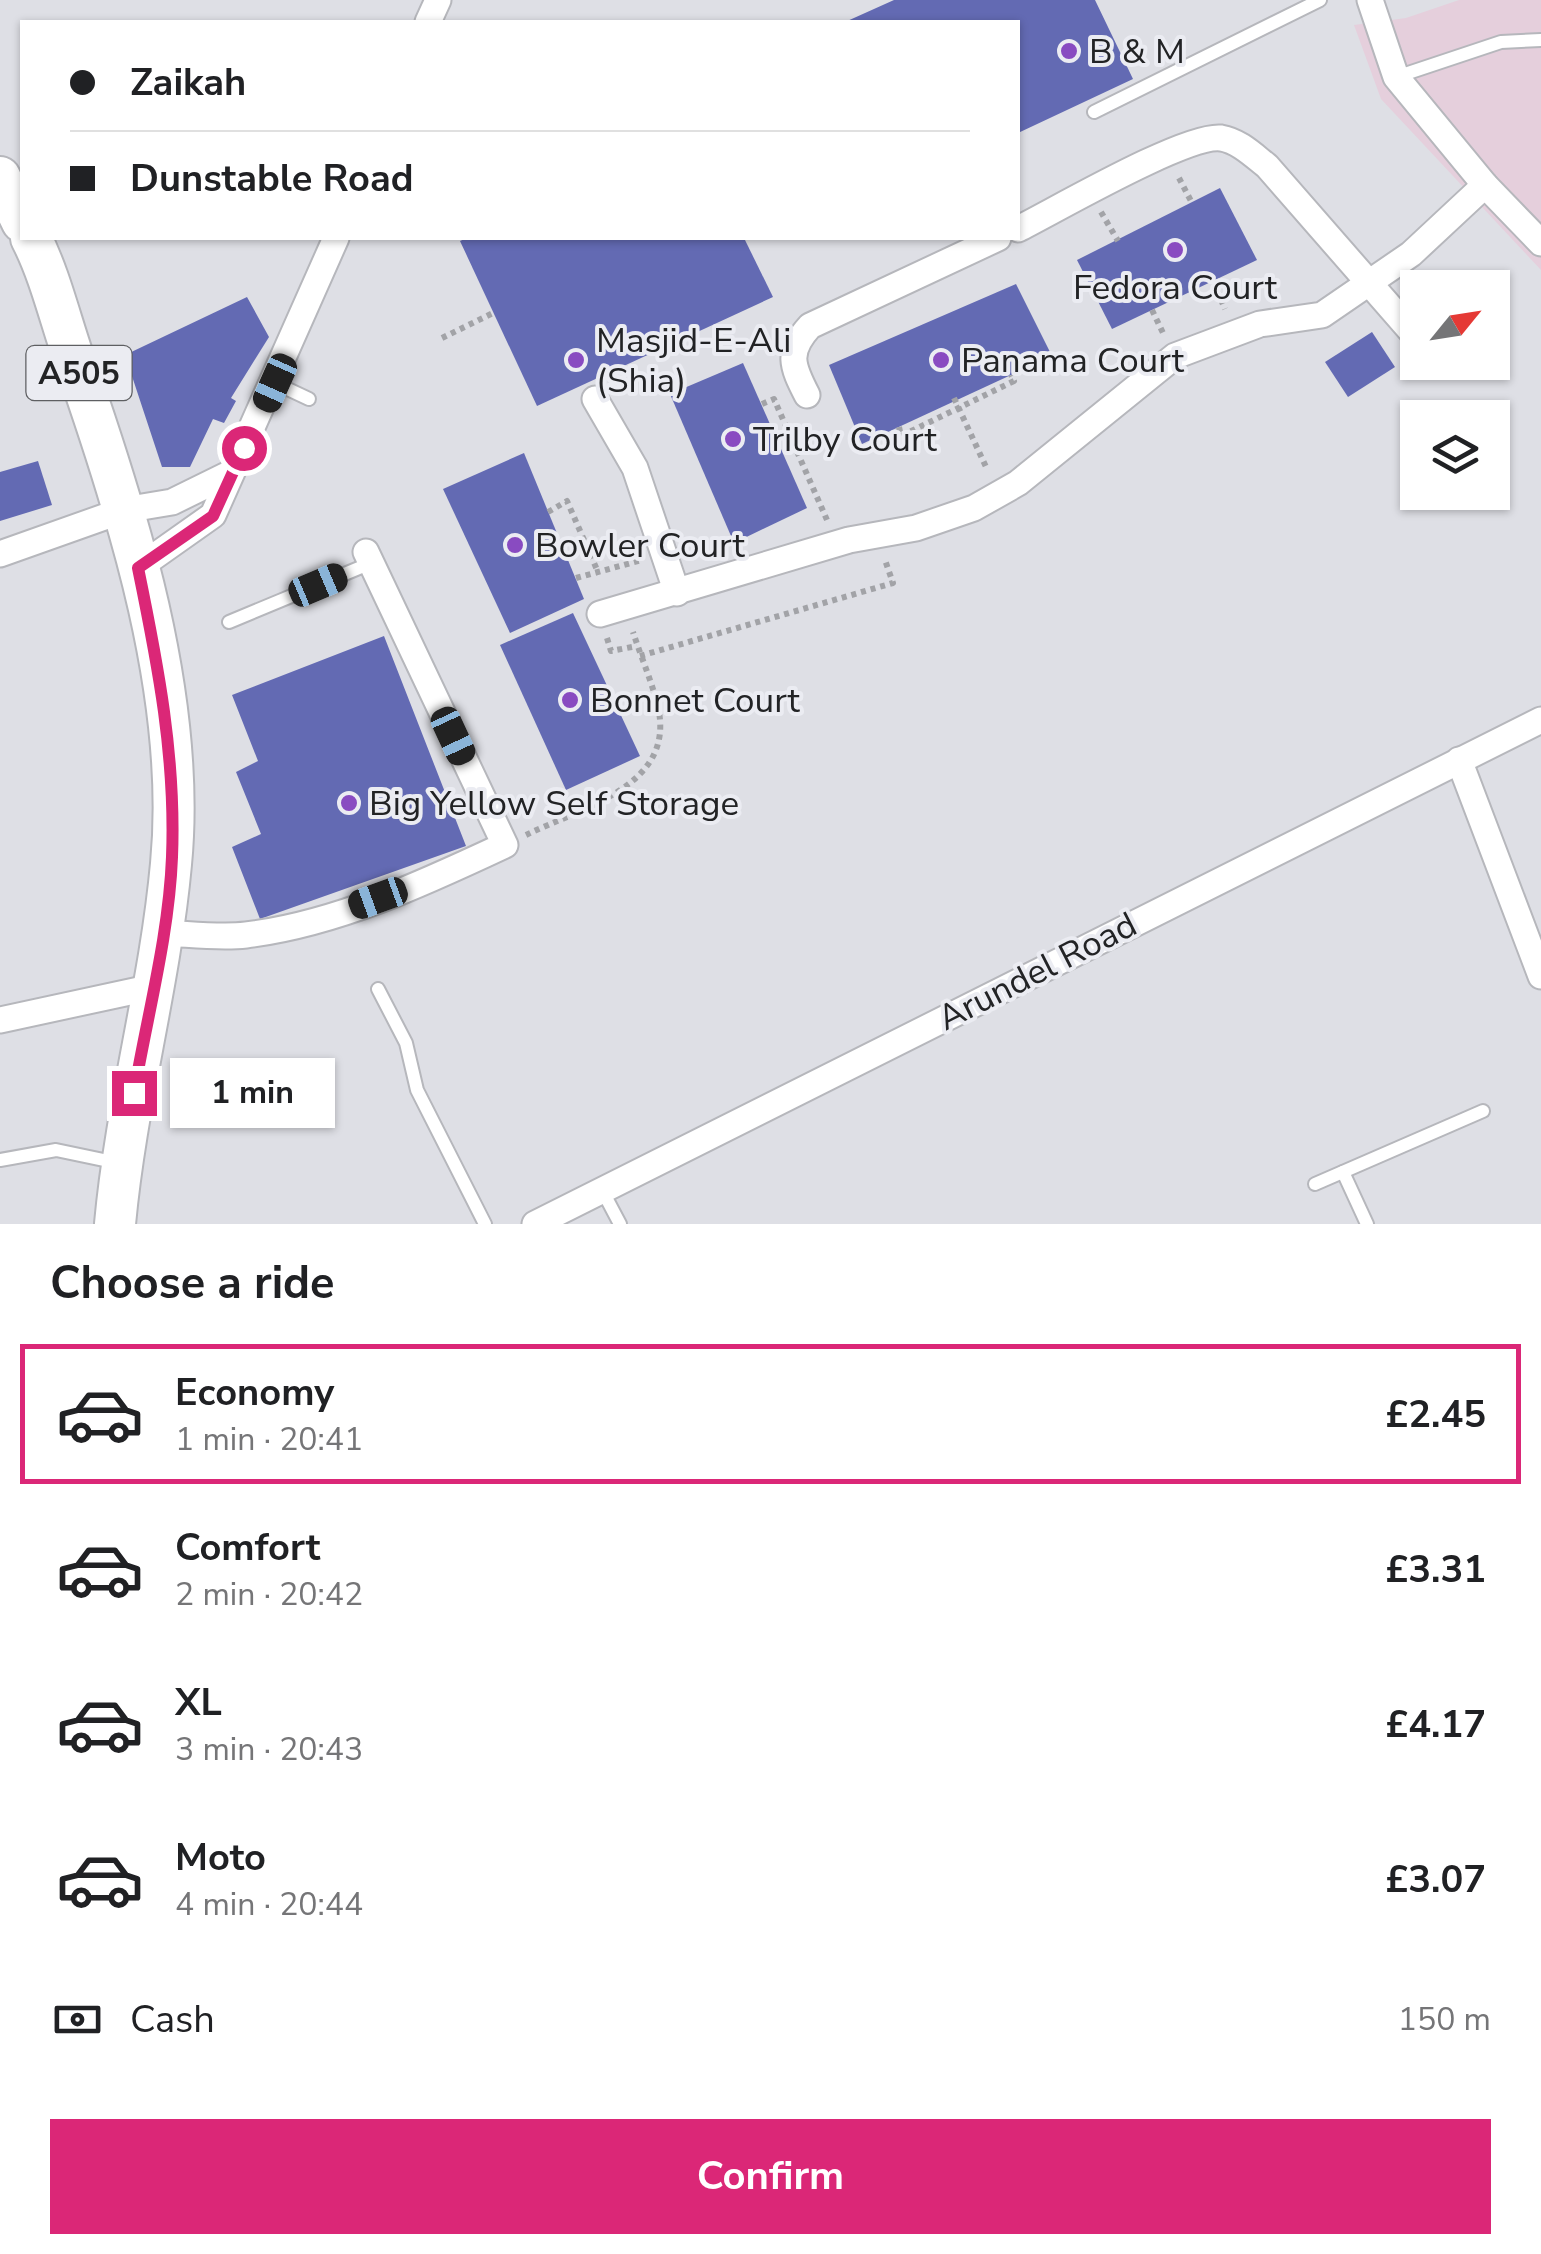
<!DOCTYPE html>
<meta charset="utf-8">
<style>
:root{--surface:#fff;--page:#f2f2f2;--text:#202124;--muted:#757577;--line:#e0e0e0;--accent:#db2777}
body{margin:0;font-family:"Nunito Sans",sans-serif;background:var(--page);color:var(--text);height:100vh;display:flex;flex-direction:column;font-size:38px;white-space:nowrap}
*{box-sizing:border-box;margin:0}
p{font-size:32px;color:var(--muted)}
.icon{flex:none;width:55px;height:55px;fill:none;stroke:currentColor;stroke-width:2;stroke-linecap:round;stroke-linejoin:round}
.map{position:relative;height:1224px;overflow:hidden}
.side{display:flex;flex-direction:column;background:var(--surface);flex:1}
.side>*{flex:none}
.banner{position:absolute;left:20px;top:20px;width:1000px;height:220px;border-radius:0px;box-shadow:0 2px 8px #0004;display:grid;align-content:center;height:220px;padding:0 50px;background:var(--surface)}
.needle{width:65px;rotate:60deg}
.buttons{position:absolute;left:1400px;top:270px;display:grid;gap:20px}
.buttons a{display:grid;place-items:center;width:110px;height:110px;border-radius:0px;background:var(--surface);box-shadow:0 2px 8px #0004;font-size:50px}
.end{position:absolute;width:45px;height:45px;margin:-22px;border:12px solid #db2777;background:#fff;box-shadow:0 0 0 5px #fff}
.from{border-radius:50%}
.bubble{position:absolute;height:70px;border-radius:0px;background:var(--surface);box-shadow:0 2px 8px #0004;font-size:32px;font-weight:700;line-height:70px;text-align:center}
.car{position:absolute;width:30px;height:60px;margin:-30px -15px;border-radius:12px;box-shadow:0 0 8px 2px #0007;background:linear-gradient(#222 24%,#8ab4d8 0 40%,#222 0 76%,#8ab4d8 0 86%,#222 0)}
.banner b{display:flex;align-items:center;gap:35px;height:95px;font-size:38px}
.banner b+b{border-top:2px solid var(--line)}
.banner i{width:25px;height:25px;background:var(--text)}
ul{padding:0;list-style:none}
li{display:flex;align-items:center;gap:30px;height:140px;margin:0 20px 15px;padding:0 30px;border:5px solid transparent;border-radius:0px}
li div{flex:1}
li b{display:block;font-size:38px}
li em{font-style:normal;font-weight:700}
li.selected{border-color:var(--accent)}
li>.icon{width:90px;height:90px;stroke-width:1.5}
h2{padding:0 50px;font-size:45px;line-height:120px}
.pay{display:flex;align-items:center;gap:25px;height:110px;padding:0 50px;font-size:38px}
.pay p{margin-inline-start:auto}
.cta{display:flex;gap:20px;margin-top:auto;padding:20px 50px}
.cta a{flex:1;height:115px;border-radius:0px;background:var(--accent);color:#fff;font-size:40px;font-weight:700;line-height:115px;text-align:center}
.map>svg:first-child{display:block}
.commercial{fill:#e5cfdc}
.building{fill:#636ab3}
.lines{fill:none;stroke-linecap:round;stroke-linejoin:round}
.lane-casing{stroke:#b6b7bc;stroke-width:16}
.street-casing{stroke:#b6b7bc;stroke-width:29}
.primary-casing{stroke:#b6b7bc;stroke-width:44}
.path{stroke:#a2a3a7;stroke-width:6;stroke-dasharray:5 5;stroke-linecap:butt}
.lane{stroke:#fff;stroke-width:12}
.street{stroke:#fff;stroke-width:25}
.primary{stroke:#fff;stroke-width:40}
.route{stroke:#db2777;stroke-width:12}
.poi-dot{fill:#894bc1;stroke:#ebecf2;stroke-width:4}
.labels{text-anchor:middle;stroke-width:8;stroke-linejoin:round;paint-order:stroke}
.shield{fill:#ebecf2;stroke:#5e5f62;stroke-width:2.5}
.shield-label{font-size:32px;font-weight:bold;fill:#222325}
.poi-label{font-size:35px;fill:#222325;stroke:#ebecf2;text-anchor:start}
.street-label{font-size:35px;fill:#222325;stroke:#ebecf2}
</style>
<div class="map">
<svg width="1541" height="1224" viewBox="0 0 1541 1224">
<rect width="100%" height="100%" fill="#dedfe5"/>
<path class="commercial" d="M 1459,0 L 1541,0 L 1541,270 L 1381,99 L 1354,25 L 1406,18 Z"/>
<g class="building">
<path d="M 894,0 L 1095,0 L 1133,79 L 1018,133 L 1018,22 L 845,22 Z"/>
<path d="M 1220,188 L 1257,260 L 1112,329 L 1077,260 Z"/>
<path d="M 467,238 L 744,238 L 773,297 L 537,406 L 460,241 Z"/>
<path d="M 1016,284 L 1052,356 L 862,444 L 829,365 Z"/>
<path d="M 247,297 L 269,337 L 231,398 L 236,401 L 224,423 L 213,419 L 190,467 L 162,467 L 125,355 Z"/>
<path d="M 1372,332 L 1395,367 L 1348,397 L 1325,362 Z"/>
<path d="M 743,363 L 807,508 L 734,543 L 670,394 Z"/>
<path d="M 524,453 L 584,599 L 510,633 L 443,489 Z"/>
<path d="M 38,461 L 52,505 L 0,521 L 0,472 Z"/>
<path d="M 573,613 L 640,756 L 566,790 L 500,645 Z"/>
<path d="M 384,636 L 466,846 L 260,919 L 232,847 L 261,834 L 236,772 L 258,761 L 232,695 Z"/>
</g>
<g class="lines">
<g class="lane-casing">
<g id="lane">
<path d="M 1396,77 L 1501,42 L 1541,40"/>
<path d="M 1094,112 L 1320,0"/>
<path d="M 275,383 L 309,399"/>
<path d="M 229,622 L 371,563"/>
<path d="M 378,989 L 406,1043 L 417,1090 L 485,1224"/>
<path d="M 0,1160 L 56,1150 L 118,1163"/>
<path d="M 1343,1172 L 1367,1224"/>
<path d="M 1315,1184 L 1483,1111"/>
<path d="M 602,1190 L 620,1224"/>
</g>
</g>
<g class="street-casing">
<g id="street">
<path d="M 1370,0 L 1396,77 L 1485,185 L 1541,243"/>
<path d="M 428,22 L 438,0"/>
<path d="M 1018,229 C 1056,210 1186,134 1221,138 C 1239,141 1253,155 1267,166 L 1418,339"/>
<path d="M 807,395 C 792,366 786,352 810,326 L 998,238"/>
<path d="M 595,399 L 635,468 L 677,593"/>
<path d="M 0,554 L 124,510 L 172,502 L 231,473"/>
<path d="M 138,568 L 213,515 L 336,238"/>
<path d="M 600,614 L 849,540 L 916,528 L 974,508 L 1018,483 L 1175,356 L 1260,324 L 1322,315 L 1411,254 L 1485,185"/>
<path d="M 1459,760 L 1541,976"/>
<path d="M 162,933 C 189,934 219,938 246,935 C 336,924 424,883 505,845 L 366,552"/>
<path d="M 0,1020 L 153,987"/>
<path d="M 535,1224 L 1541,720"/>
</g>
</g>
<g class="primary-casing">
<g id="primary">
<path d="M 0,177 L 22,222"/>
<path d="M 31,238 C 50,275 60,319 74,359 C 128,513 187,699 171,864 C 160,985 126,1103 115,1224"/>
</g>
</g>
<g class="path">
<path d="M 1179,178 L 1192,203"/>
<path d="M 1101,212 L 1118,241"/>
<path d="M 1213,281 L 1225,309"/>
<path d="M 1152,310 L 1163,333"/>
<path d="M 442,338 L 493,313"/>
<path d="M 954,398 L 987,469"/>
<path d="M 762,404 L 774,399 L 827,520"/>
<path d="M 899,427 L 901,436 L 1014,381 L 1011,375"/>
<path d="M 548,512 L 567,501 L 598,572"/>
<path d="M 576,578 L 642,560"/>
<path d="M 607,638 L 611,651 L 637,646"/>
<path d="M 640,656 L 893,583 L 885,560"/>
<path d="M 526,835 C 583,807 676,786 658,707 C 652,682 641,657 633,632"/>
</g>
<use href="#lane" class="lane"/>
<use href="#street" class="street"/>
<use href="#primary" class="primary"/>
</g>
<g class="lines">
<path class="route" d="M 134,1093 C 147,1016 169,936 172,857 C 176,758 158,665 138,568 L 213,516 L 244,448"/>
</g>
<g class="poi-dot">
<circle cx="1069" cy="51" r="10"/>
<circle cx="1175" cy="250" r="10"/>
<circle cx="576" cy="360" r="10"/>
<circle cx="941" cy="360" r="10"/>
<circle cx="733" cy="439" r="10"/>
<circle cx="515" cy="545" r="10"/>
<circle cx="570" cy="700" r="10"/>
<circle cx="349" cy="803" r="10"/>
</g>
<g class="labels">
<rect class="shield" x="26.5" y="346" width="105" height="54" rx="8"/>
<g class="shield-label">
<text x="79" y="384">A505</text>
</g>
<g class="poi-label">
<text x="1089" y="63">B &amp; M</text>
<text x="1175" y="299" text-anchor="middle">Fedora Court</text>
<text x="596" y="352">Masjid-E-Ali<tspan x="596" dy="40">(Shia)</tspan></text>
<text x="961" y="372">Panama Court</text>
<text x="753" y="451">Trilby Court</text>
<text x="535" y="557">Bowler Court</text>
<text x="590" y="712">Bonnet Court</text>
<text x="369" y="815">Big Yellow Self Storage</text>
</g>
<g class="street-label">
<text transform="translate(1037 971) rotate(-27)" y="12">Arundel Road</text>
</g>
</g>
</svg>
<div class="buttons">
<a><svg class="needle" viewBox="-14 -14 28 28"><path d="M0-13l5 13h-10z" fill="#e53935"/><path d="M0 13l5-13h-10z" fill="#757577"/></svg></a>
<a><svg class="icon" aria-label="layers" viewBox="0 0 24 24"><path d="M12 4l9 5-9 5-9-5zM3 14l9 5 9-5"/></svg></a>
</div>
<i class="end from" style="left:244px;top:448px"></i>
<i class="end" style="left:134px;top:1093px"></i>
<div class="bubble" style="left:170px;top:1058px;width:165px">1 min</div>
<i class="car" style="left:275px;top:383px;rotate:204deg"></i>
<i class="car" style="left:318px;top:585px;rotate:67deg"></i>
<i class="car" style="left:453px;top:736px;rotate:155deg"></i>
<i class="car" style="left:378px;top:898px;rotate:250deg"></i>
<div class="banner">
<b><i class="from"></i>Zaikah</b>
<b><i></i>Dunstable Road</b>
</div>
</div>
<section class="side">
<h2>Choose a ride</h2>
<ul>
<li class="selected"><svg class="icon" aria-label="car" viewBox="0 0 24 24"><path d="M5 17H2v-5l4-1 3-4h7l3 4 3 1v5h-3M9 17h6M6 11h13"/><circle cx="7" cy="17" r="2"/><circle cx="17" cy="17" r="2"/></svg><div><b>Economy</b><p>1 min · 20:41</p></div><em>£2.45</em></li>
<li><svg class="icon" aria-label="car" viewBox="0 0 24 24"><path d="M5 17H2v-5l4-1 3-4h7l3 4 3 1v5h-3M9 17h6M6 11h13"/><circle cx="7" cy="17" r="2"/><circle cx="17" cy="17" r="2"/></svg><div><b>Comfort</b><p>2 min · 20:42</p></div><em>£3.31</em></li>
<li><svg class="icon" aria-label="car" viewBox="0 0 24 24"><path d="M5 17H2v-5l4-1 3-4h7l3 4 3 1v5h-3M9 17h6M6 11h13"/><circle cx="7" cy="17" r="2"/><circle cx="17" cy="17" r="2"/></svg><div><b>XL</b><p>3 min · 20:43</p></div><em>£4.17</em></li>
<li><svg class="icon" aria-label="car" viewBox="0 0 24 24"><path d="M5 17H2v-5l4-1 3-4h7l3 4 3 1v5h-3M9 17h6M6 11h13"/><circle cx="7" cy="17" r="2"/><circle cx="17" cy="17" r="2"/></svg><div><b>Moto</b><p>4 min · 20:44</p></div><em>£3.07</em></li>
</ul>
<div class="pay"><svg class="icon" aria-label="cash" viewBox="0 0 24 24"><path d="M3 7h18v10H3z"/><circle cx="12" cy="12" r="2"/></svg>Cash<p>150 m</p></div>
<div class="cta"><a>Confirm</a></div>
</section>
